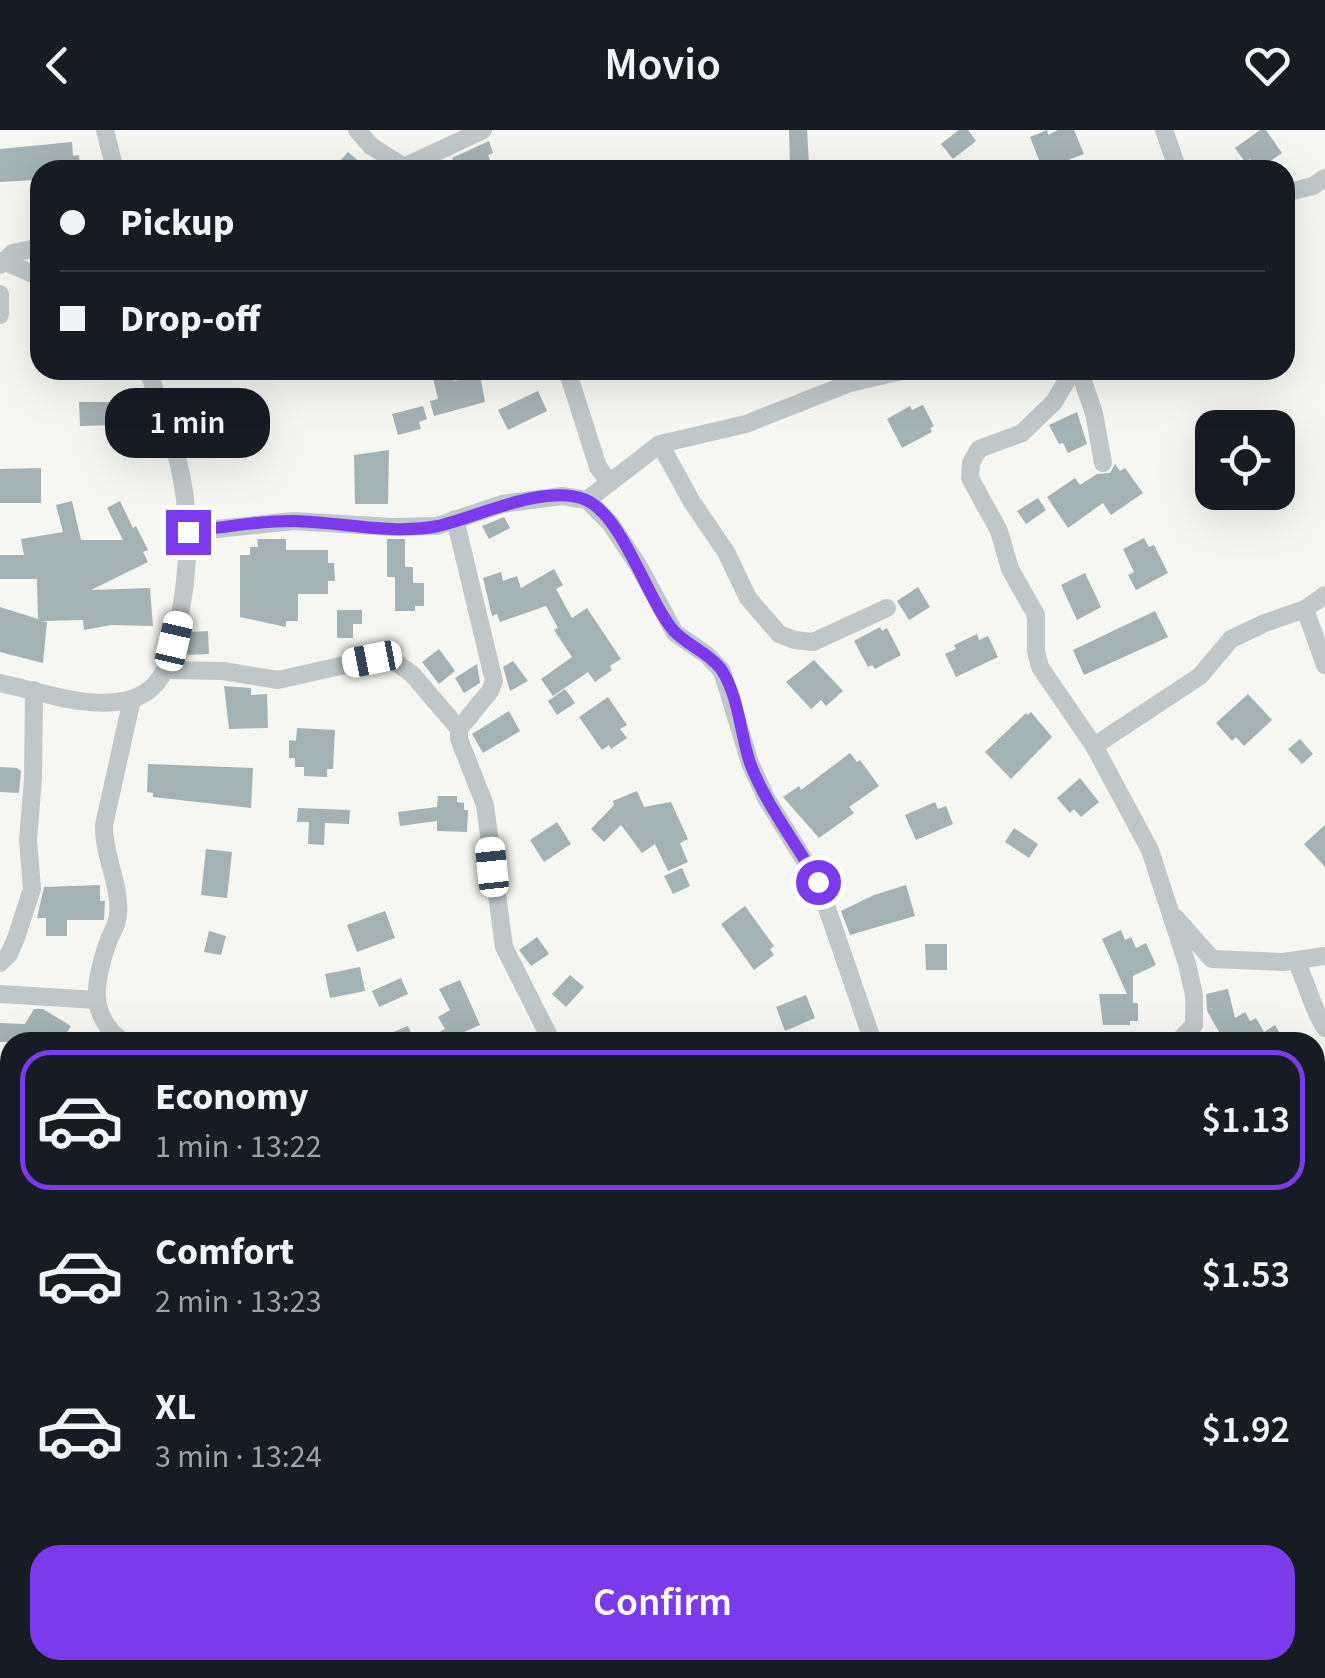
<!DOCTYPE html>
<meta charset="utf-8">
<style>
:root{--surface:#171b24;--page:#242831;--text:#f1f3f6;--muted:#9ea1a6;--line:#363941;--accent:#7c3aed}
body{margin:0;font-family:"Source Sans 3",sans-serif;background:var(--page);color:var(--text);height:100vh;display:flex;flex-direction:column;font-size:38px;white-space:nowrap}
*{box-sizing:border-box;margin:0}
p{font-size:32px;color:var(--muted)}
.icon{flex:none;width:55px;height:55px;fill:none;stroke:currentColor;stroke-width:2;stroke-linecap:round;stroke-linejoin:round}
.map{position:relative;flex:1;overflow:hidden}
.details{position:absolute;left:0px;top:902px;width:1325px;height:648px;display:flex;flex-direction:column;background:var(--surface);border-radius:30px 30px 0 0;box-shadow:0 10px 40px #0002}
.details>*{flex:none}
.hud{position:absolute;left:30px;top:30px;width:1265px;height:220px;border-radius:30px;box-shadow:0 10px 40px #0002;display:grid;align-content:center;height:220px;padding:0 30px;background:var(--surface)}
.fabs{position:absolute;left:1195px;top:280px;display:grid;gap:20px}
.fabs a{display:grid;place-items:center;width:100px;height:100px;border-radius:20px;background:var(--surface);box-shadow:0 10px 40px #0002;font-size:50px}
.end{position:absolute;width:45px;height:45px;margin:-22px;border:12px solid #7c3aed;background:#fff;box-shadow:0 0 0 5px #fff}
.from{border-radius:50%}
.bubble{position:absolute;height:70px;border-radius:30px;background:var(--surface);box-shadow:0 10px 40px #0002;font-size:32px;font-weight:600;line-height:70px;text-align:center}
.car{position:absolute;width:30px;height:60px;margin:-30px -15px;border-radius:12px;box-shadow:0 0 8px 2px #0007;background:linear-gradient(#fff 24%,#345 0 40%,#fff 0 76%,#345 0 86%,#fff 0)}
.hud b{display:flex;align-items:center;gap:35px;height:95px;font-size:38px}
.hud b+b{border-top:2px solid var(--line)}
.hud i{width:25px;height:25px;background:var(--text)}
ul{padding:18px 0 0;list-style:none}
li{display:flex;align-items:center;gap:30px;height:140px;margin:0 20px 15px;padding:0 10px;border:5px solid transparent;border-radius:30px}
li div{flex:1}
li b{display:block;font-size:38px}
li em{font-style:normal;font-weight:600}
li.on{border-color:var(--accent)}
li>.icon{width:90px;height:90px;stroke-width:1.5}
.primary-button{display:flex;gap:20px;margin-top:auto;padding:20px 30px}
.primary-button a{flex:1;height:115px;border-radius:30px;background:var(--accent);color:#fff;font-size:40px;font-weight:600;line-height:115px;text-align:center}
header{display:flex;justify-content:space-between;align-items:center;height:130px;padding:0 30px;background:var(--surface);font-size:45px;font-weight:600}
.map>svg:first-child{display:block}
.building{fill:#a5b2b5}
.lines{fill:none;stroke-linecap:round;stroke-linejoin:round}
.street{stroke:#c0c7c9;stroke-width:18}
.route{stroke:#7c3aed;stroke-width:12}
</style>
<header><svg class="icon" aria-label="back" viewBox="0 0 24 24"><path d="M15 5l-7 7 7 7"/></svg>Movio<svg class="icon" aria-label="heart" viewBox="0 0 24 24"><path d="M12 20l-8-8c-3-5 5-10 8-4 3-6 11-1 8 4z"/></svg></header>
<div class="map">
<svg width="1325" height="1548" viewBox="0 0 1325 1548">
<rect width="100%" height="100%" fill="#f6f6f2"/>
<g class="building">
<path d="M 789,0 L 807,0 L 809,34 L 790,36 Z"/>
<path d="M 959,0 L 968,0 L 976,11 L 953,29 L 941,14 Z"/>
<path d="M 1047,0 L 1048,5 L 1058,0 L 1074,0 L 1084,24 L 1043,40 L 1030,7 Z"/>
<path d="M 1260,0 L 1266,0 L 1282,23 L 1257,40 L 1250,29 L 1245,32 L 1235,18 Z"/>
<path d="M 489,11 L 493,23 L 488,25 L 494,40 L 457,40 L 452,28 Z"/>
<path d="M 72,12 L 73,26 L 79,25 L 80,40 L 40,40 L 40,46 L 35,46 L 35,50 L 0,52 L 0,19 Z"/>
<path d="M 348,22 L 369,40 L 332,40 Z"/>
<path d="M 431,240 L 452,240 L 454,251 L 480,245 L 485,272 L 434,286 L 430,271 L 438,269 Z"/>
<path d="M 538,261 L 547,281 L 508,300 L 498,280 Z"/>
<path d="M 79,272 L 114,272 L 115,295 L 80,296 Z"/>
<path d="M 923,275 L 934,296 L 930,298 L 932,302 L 902,318 L 887,289 L 910,276 L 912,280 Z"/>
<path d="M 423,276 L 427,289 L 419,292 L 421,299 L 398,305 L 392,284 Z"/>
<path d="M 1077,282 L 1087,314 L 1068,323 L 1063,313 L 1059,314 L 1049,295 Z"/>
<path d="M 389,320 L 388,374 L 355,374 L 354,325 Z"/>
<path d="M 1115,334 L 1120,341 L 1125,338 L 1143,363 L 1111,385 L 1103,373 L 1068,398 L 1047,367 L 1075,348 L 1080,355 L 1097,344 L 1110,343 Z"/>
<path d="M 41,338 L 41,373 L 0,373 L 0,339 Z"/>
<path d="M 1038,368 L 1046,380 L 1026,394 L 1017,381 Z"/>
<path d="M 72,371 L 81,410 L 123,410 L 107,378 L 120,371 L 133,398 L 136,396 L 148,420 L 143,422 L 148,432 L 91,460 L 150,458 L 153,496 L 111,495 L 84,500 L 83,490 L 41,491 L 47,492 L 43,533 L 0,522 L 0,477 L 38,489 L 37,449 L 0,449 L 0,425 L 24,425 L 21,409 L 63,402 L 56,375 Z"/>
<path d="M 504,387 L 510,398 L 489,409 L 482,396 Z"/>
<path d="M 1144,408 L 1149,417 L 1154,415 L 1168,443 L 1136,460 L 1128,445 L 1134,442 L 1123,419 Z"/>
<path d="M 257,409 L 286,409 L 286,420 L 328,420 L 328,433 L 334,433 L 335,451 L 328,451 L 328,464 L 298,464 L 298,491 L 286,491 L 286,497 L 240,487 L 240,425 L 250,425 L 250,417 L 258,417 Z"/>
<path d="M 387,409 L 405,409 L 405,437 L 413,437 L 413,453 L 424,453 L 424,476 L 415,476 L 415,481 L 395,481 L 395,447 L 387,447 Z"/>
<path d="M 554,439 L 563,455 L 556,459 L 572,488 L 587,478 L 621,529 L 610,536 L 612,540 L 595,552 L 588,542 L 553,566 L 541,549 L 572,527 L 554,500 L 558,498 L 546,476 L 500,492 L 497,484 L 492,486 L 483,448 L 501,442 L 503,451 L 517,446 L 521,458 Z"/>
<path d="M 1085,443 L 1101,477 L 1077,490 L 1061,455 Z"/>
<path d="M 918,457 L 930,477 L 909,490 L 897,471 Z"/>
<path d="M 337,480 L 362,480 L 362,494 L 353,494 L 353,508 L 337,508 Z"/>
<path d="M 1155,481 L 1168,507 L 1084,545 L 1073,520 Z"/>
<path d="M 880,497 L 882,501 L 887,498 L 901,525 L 875,539 L 872,535 L 868,537 L 854,511 Z"/>
<path d="M 208,501 L 209,524 L 184,525 L 189,502 Z"/>
<path d="M 977,504 L 979,510 L 988,506 L 998,527 L 956,547 L 945,524 L 956,519 L 954,515 Z"/>
<path d="M 439,519 L 455,541 L 439,554 L 422,532 Z"/>
<path d="M 814,530 L 843,561 L 826,576 L 821,570 L 811,579 L 786,552 Z"/>
<path d="M 513,531 L 528,551 L 510,561 L 503,537 Z"/>
<path d="M 477,534 L 480,553 L 464,563 L 455,548 Z"/>
<path d="M 224,556 L 251,558 L 251,565 L 267,564 L 268,598 L 229,599 Z"/>
<path d="M 565,559 L 575,573 L 557,585 L 548,571 Z"/>
<path d="M 1248,564 L 1272,590 L 1244,616 L 1236,607 L 1232,611 L 1216,593 Z"/>
<path d="M 608,567 L 627,595 L 620,599 L 627,608 L 611,619 L 609,615 L 602,620 L 579,587 Z"/>
<path d="M 509,581 L 520,601 L 483,623 L 472,604 Z"/>
<path d="M 1031,582 L 1052,607 L 1011,649 L 985,622 L 1026,583 L 1028,585 Z"/>
<path d="M 297,598 L 335,600 L 333,639 L 327,639 L 327,647 L 304,646 L 304,637 L 295,637 L 295,628 L 289,628 L 289,610 L 296,611 Z"/>
<path d="M 1300,609 L 1313,624 L 1302,634 L 1288,619 Z"/>
<path d="M 850,623 L 857,632 L 860,630 L 879,656 L 849,677 L 854,683 L 819,708 L 783,667 L 799,656 L 801,660 Z"/>
<path d="M 148,634 L 253,638 L 251,678 L 153,667 L 153,663 L 147,662 Z"/>
<path d="M 0,637 L 17,638 L 21,641 L 19,663 L 0,662 Z"/>
<path d="M 1080,648 L 1099,672 L 1081,687 L 1074,679 L 1070,683 L 1057,668 Z"/>
<path d="M 637,661 L 644,677 L 671,672 L 688,709 L 680,713 L 688,732 L 668,741 L 655,714 L 642,723 L 621,695 L 604,712 L 591,699 L 614,675 L 613,671 Z"/>
<path d="M 438,666 L 457,666 L 457,672 L 464,673 L 464,680 L 468,680 L 467,702 L 437,701 L 437,691 L 400,696 L 398,682 L 437,677 Z"/>
<path d="M 935,672 L 938,679 L 946,676 L 953,694 L 916,710 L 905,685 Z"/>
<path d="M 298,678 L 350,680 L 349,694 L 325,693 L 324,715 L 308,714 L 309,692 L 297,692 Z"/>
<path d="M 557,692 L 571,714 L 544,732 L 530,710 Z"/>
<path d="M 1325,695 L 1325,737 L 1304,714 Z"/>
<path d="M 1014,698 L 1038,714 L 1029,728 L 1005,712 Z"/>
<path d="M 206,719 L 232,722 L 227,768 L 201,765 Z"/>
<path d="M 682,738 L 690,756 L 673,764 L 664,746 Z"/>
<path d="M 100,755 L 100,771 L 105,771 L 104,790 L 67,790 L 67,806 L 46,806 L 46,788 L 37,788 L 44,757 Z"/>
<path d="M 906,755 L 915,786 L 850,805 L 841,781 L 874,765 Z"/>
<path d="M 745,776 L 774,816 L 770,819 L 774,825 L 754,840 L 721,794 Z"/>
<path d="M 385,781 L 395,808 L 357,822 L 347,795 Z"/>
<path d="M 1121,800 L 1125,810 L 1131,807 L 1136,818 L 1146,813 L 1156,835 L 1133,846 L 1133,873 L 1138,873 L 1138,891 L 1130,891 L 1130,895 L 1103,895 L 1099,864 L 1127,864 L 1102,809 Z"/>
<path d="M 209,801 L 226,806 L 221,825 L 204,822 Z"/>
<path d="M 537,807 L 549,824 L 531,836 L 519,820 Z"/>
<path d="M 925,814 L 947,814 L 947,840 L 926,840 Z"/>
<path d="M 360,837 L 365,861 L 330,868 L 325,844 Z"/>
<path d="M 570,845 L 584,857 L 566,877 L 552,864 Z"/>
<path d="M 401,848 L 408,864 L 379,877 L 372,861 Z"/>
<path d="M 460,850 L 480,895 L 464,902 L 467,907 L 457,912 L 421,912 L 445,899 L 438,887 L 450,880 L 439,859 Z"/>
<path d="M 1228,859 L 1235,888 L 1245,882 L 1250,891 L 1256,888 L 1264,902 L 1275,895 L 1285,912 L 1225,912 L 1207,881 L 1206,864 Z"/>
<path d="M 806,865 L 815,888 L 785,901 L 776,877 Z"/>
<path d="M 34,879 L 43,879 L 71,896 L 61,912 L 0,912 L 0,893 L 25,894 Z"/>
<path d="M 408,896 L 415,912 L 369,912 Z"/>
</g>
<g class="lines">
<g class="street">
<path d="M 105,0 L 115,40"/>
<path d="M 357,0 L 371,16 L 409,40"/>
<path d="M 1164,0 L 1178,40"/>
<path d="M 406,36 L 483,0"/>
<path d="M 1285,63 L 1313,56 L 1325,48"/>
<path d="M 3,131 L 40,147"/>
<path d="M 0,135 L 13,123 L 40,117"/>
<path d="M 0,164 L 0,185"/>
<path d="M 567,240 L 598,337 L 610,353"/>
<path d="M 1073,240 L 1054,272 L 1022,303 L 979,319 L 971,333 L 970,348 L 999,401 L 1010,439 L 1036,485 L 1036,521 L 1040,537 L 1094,616 L 1150,720 L 1187,834 L 1194,865 L 1194,895 L 1178,912"/>
<path d="M 1079,240 L 1094,283 L 1103,333"/>
<path d="M 660,314 L 692,372 L 726,422 L 748,468 L 779,504 L 795,510 L 813,512 L 887,478"/>
<path d="M 587,370 L 660,314 L 746,294 L 850,253 L 906,240"/>
<path d="M 455,389 L 494,551 L 490,561 L 459,599 L 459,609 L 485,675 L 504,817 L 552,912"/>
<path d="M 188,402 L 293,391 L 392,397 L 437,396 L 502,374 L 562,366 L 587,370 L 610,393 L 638,435 L 675,503 L 707,525 L 722,541 L 750,633 L 766,668 L 818,752 L 873,912"/>
<path d="M 1305,479 L 1325,535"/>
<path d="M 167,540 L 223,541 L 278,550 L 371,529 L 392,530 L 412,544 L 459,599"/>
<path d="M 0,553 C 40,561 87,580 128,570 C 160,562 168,537 175,508 C 190,446 193,382 175,320 C 166,293 156,268 149,240"/>
<path d="M 1094,616 L 1200,546 L 1231,509 L 1265,493 L 1305,479 L 1325,465"/>
<path d="M 1175,787 L 1212,829 L 1283,832 L 1325,826"/>
<path d="M 1296,831 C 1307,853 1312,878 1325,898"/>
<path d="M 0,833 L 9,824 L 16,808 L 32,759 L 28,710 L 33,649 L 34,560"/>
<path d="M 0,864 L 96,870"/>
<path d="M 123,912 C 88,885 94,854 107,815 C 110,805 117,796 118,786 C 121,754 103,726 104,695 L 132,569"/>
<path d="M 1315,1122 L 1325,1117"/>
<path d="M 1315,1256 L 1325,1254"/>
<path d="M 1315,1402 L 1325,1438"/>
<path d="M 0,1495 L 10,1498"/>
<path d="M 288,1540 L 293,1548"/>
<path d="M 664,1540 L 666,1548"/>
<path d="M 437,1548 L 444,1540"/>
<path d="M 513,1548 L 599,1540"/>
</g>
</g>
<g class="lines">
<path class="route" d="M 188,402 C 223,397 259,391 294,391 C 341,392 392,405 438,396 C 478,387 544,353 586,370 C 623,386 648,472 674,501 C 688,516 708,522 721,539 C 739,566 740,603 750,633 C 766,675 796,713 818,752"/>
</g>
</svg>
<div class="fabs">
<a><svg class="icon" aria-label="locate" viewBox="0 0 24 24"><circle cx="12" cy="12" r="6"/><path d="M12 2v4M12 18v4M2 12h4M18 12h4"/></svg></a>
</div>
<i class="end from" style="left:818px;top:752px"></i>
<i class="end" style="left:188px;top:402px"></i>
<div class="bubble" style="left:105px;top:258px;width:165px">1 min</div>
<i class="car" style="left:174px;top:511px;rotate:13deg"></i>
<i class="car" style="left:372px;top:529px;rotate:259deg"></i>
<i class="car" style="left:492px;top:737px;rotate:354deg"></i>
<div class="hud">
<b><i class="from"></i>Pickup</b>
<b><i></i>Drop-off</b>
</div>
<section class="details">
<ul>
<li class="on"><svg class="icon" aria-label="car" viewBox="0 0 24 24"><path d="M5 17H2v-5l4-1 3-4h7l3 4 3 1v5h-3M9 17h6M6 11h13"/><circle cx="7" cy="17" r="2"/><circle cx="17" cy="17" r="2"/></svg><div><b>Economy</b><p>1 min · 13:22</p></div><em>$1.13</em></li>
<li><svg class="icon" aria-label="car" viewBox="0 0 24 24"><path d="M5 17H2v-5l4-1 3-4h7l3 4 3 1v5h-3M9 17h6M6 11h13"/><circle cx="7" cy="17" r="2"/><circle cx="17" cy="17" r="2"/></svg><div><b>Comfort</b><p>2 min · 13:23</p></div><em>$1.53</em></li>
<li><svg class="icon" aria-label="car" viewBox="0 0 24 24"><path d="M5 17H2v-5l4-1 3-4h7l3 4 3 1v5h-3M9 17h6M6 11h13"/><circle cx="7" cy="17" r="2"/><circle cx="17" cy="17" r="2"/></svg><div><b>XL</b><p>3 min · 13:24</p></div><em>$1.92</em></li>
</ul>
<div class="primary-button"><a>Confirm</a></div>
</section>
</div>
